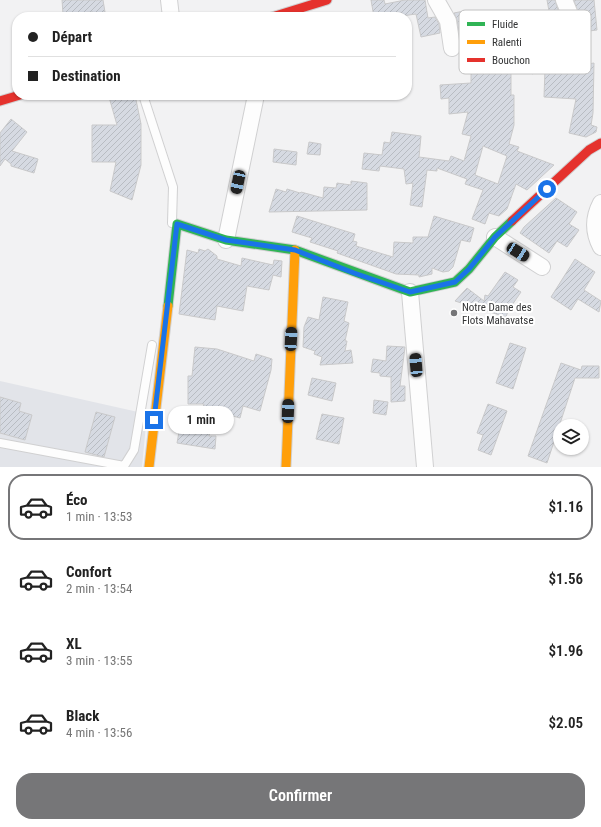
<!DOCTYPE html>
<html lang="fr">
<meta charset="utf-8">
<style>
:root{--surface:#fff;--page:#f2f2f2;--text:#222;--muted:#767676;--line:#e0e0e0;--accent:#767678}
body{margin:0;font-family:"Roboto Condensed",sans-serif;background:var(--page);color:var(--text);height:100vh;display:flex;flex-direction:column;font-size:15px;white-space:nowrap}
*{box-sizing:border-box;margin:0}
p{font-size:13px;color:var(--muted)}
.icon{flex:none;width:22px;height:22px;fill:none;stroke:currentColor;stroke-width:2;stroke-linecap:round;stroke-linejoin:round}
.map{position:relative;height:467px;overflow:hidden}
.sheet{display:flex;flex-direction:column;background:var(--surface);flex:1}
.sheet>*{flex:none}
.hud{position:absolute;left:12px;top:12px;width:400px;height:88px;border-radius:16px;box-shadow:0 1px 3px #0004;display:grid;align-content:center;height:88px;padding:0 16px;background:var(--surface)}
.fabs{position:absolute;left:553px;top:419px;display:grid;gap:8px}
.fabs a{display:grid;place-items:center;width:36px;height:36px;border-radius:50%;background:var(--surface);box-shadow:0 1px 3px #0004;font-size:20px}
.end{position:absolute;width:18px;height:18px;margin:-9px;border:5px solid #1a73e8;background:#fff;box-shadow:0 0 0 2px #fff}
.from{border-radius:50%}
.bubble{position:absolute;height:28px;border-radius:14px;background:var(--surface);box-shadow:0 1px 3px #0004;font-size:13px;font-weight:600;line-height:28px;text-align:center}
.car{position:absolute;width:12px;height:24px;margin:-12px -6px;border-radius:5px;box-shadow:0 0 3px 1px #0007;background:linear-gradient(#222 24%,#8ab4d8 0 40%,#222 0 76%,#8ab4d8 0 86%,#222 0)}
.hud b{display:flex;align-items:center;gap:14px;height:38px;font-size:15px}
.hud b+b{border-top:1px solid var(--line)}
.hud i{width:10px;height:10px;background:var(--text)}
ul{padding:7px 0 0;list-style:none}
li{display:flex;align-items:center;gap:12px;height:66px;margin:0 8px 6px;padding:0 8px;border:2px solid transparent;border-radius:16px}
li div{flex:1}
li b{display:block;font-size:15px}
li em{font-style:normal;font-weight:600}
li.on{border-color:var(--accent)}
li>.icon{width:36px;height:36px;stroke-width:1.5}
.primary-button{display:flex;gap:8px;margin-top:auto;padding:8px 16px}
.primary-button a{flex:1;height:46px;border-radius:16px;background:var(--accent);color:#fff;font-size:16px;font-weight:600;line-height:46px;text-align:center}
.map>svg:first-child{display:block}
.built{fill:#e2e4e9}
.building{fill:url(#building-hatch);stroke:#c9c9ca;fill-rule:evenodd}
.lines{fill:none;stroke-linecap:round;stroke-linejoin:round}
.lane-casing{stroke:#d0d0d1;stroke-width:10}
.street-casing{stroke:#d0d0d1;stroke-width:18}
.fast-casing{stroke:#d0d0d1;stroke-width:11}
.slow-casing{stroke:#d0d0d1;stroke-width:11}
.jam-casing{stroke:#d0d0d1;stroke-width:11}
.lane{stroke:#fdfdfd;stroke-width:8}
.street{stroke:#fdfdfd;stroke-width:16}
.fast{stroke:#30b455;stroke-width:9}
.slow{stroke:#ff9f0a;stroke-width:9}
.jam{stroke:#e5322d;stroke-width:9}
.route{stroke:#1a73e8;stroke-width:5}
.poi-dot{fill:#767678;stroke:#fff;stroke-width:1.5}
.labels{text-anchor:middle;stroke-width:4;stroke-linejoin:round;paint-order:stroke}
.poi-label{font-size:11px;fill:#333435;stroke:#fff;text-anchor:start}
.key{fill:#fff;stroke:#c2c2c2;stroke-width:1}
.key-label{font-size:11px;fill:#333435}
</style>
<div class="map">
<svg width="601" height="467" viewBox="0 0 601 467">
<defs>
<pattern id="building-hatch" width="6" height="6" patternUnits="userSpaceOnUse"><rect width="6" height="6" fill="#d6dae2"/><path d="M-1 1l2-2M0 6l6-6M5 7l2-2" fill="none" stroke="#b8bcc2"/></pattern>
</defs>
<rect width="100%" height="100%" fill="#f2f2f3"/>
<path class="built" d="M 0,381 L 147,414 L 142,467 L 0,467 Z"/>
<g class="building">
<path d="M 62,0 L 103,0 L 105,12 L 93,14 L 93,12 L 63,14 Z"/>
<path d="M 371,0 L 384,0 L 385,4 L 405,0 L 425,0 L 428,18 L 435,17 L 439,24 L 440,33 L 421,37 L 416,14 L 402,16 L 402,13 L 374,17 Z"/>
<path d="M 547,0 L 555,0 L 560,16 L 568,21 L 573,21 L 578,14 L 574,0 L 594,0 L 597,30 L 589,31 L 588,64 L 594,63 L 593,113 L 591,125 L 597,127 L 596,132 L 586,137 L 569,133 L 576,99 L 544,97 L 545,69 L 532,74 L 514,18 L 525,18 L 525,15 L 549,11 ZM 576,42 L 581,70 L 548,68 L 550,68 L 552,43 Z"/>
<path d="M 464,11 L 464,14 L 473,13 L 474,42 L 461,43 L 457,20 L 454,13 Z"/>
<path d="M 511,44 L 511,95 L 514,95 L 514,125 L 509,144 L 519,147 L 517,151 L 554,165 L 527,190 L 516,184 L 507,209 L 499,216 L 489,213 L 485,224 L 472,219 L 483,190 L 465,184 L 467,179 L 437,168 L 437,171 L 427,170 L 422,207 L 410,205 L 413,183 L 406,184 L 404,169 L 380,166 L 379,171 L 362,169 L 364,153 L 382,155 L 384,142 L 390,143 L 392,132 L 421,136 L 419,157 L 449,161 L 451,156 L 464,161 L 471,136 L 462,134 L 468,112 L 449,114 L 449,98 L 441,99 L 440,85 L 471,83 L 471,49 L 496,49 ZM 483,146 L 507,156 L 498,184 L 475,175 Z"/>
<path d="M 116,95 L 135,95 L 141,124 L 141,165 L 132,200 L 110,191 L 116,162 L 92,162 L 92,125 L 117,125 L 109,97 Z"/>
<path d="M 11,119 L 27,132 L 12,151 L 38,159 L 34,173 L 11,166 L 11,164 L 5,159 L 0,166 L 0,133 Z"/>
<path d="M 309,142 L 321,144 L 320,155 L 307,154 Z"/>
<path d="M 274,149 L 297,152 L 296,165 L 273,162 Z"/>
<path d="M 351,181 L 367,183 L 367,210 L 269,212 L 276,189 L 286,192 L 287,189 L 300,193 L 301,192 L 323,198 L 324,187 L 336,188 L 337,183 L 351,185 Z"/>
<path d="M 556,198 L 577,212 L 569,224 L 579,230 L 567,247 L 557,241 L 549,253 L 520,233 L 524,227 Z"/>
<path d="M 297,216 L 355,234 L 353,241 L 357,242 L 356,246 L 393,257 L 394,242 L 413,243 L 413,237 L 428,237 L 434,216 L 474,228 L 470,242 L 461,240 L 453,267 L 449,271 L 443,272 L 432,268 L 432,274 L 419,277 L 419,275 L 396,274 L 337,253 L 338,251 L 310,242 L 312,238 L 292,232 Z"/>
<path d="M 199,249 L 205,251 L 208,249 L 217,256 L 217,259 L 241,266 L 242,258 L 273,265 L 274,260 L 282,261 L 281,277 L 273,275 L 269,290 L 247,286 L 243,311 L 217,306 L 215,320 L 179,314 L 187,250 L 198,253 Z"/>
<path d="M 575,259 L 595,272 L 584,290 L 601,301 L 599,312 L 578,299 L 571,310 L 551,297 Z"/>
<path d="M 505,272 L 518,280 L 513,287 L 521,292 L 508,311 L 506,317 L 455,301 L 467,288 L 484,301 L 485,295 L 488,296 Z"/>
<path d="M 323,297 L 348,302 L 344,321 L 349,323 L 345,341 L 347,341 L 345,351 L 351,350 L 353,363 L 320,365 L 322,357 L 314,354 L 315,351 L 303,347 L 304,327 L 308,317 L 319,320 Z"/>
<path d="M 510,343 L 526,348 L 513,389 L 496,383 Z"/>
<path d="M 387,346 L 405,347 L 400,386 L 405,386 L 405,401 L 391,402 L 391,377 L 380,376 L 380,373 L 371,372 L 373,359 L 386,361 Z"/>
<path d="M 195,347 L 217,349 L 254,361 L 256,354 L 272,359 L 271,370 L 260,411 L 243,406 L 240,418 L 215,411 L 209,436 L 216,436 L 215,449 L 177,443 L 179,432 L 197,434 L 204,404 L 188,404 L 188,376 L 192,376 Z"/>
<path d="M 561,363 L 581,370 L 582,366 L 599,366 L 599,378 L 575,378 L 547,463 L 528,456 Z"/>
<path d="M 312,378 L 336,383 L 332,401 L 308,395 Z"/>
<path d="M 0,397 L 21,403 L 19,411 L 32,415 L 25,440 L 0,433 Z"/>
<path d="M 374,400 L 388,402 L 386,415 L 373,413 Z"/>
<path d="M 488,404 L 507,411 L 491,455 L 478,450 L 483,435 L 477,433 Z"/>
<path d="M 96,412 L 115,417 L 104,457 L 85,452 Z"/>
<path d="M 322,414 L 344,418 L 339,444 L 316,439 Z"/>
</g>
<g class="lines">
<g class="lane-casing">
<g id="lane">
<path d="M 143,95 L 173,187 L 172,223"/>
<path d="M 0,443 L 124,466 L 134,450 L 152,345"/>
</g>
</g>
<g class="street-casing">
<g id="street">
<path d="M 169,0 L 171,17"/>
<path d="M 436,0 L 448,21 L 452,48"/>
<path d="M 564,0 L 569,12"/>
<path d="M 601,203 C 593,218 593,232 601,247"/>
<path d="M 495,237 L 542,267"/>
<path d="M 226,240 L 256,95"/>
<path d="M 410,292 L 425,467"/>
</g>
</g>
<g class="fast-casing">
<path id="fast" d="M 168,306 L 177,224 L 226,240 L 295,250 L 410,292 L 455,282 L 469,269 L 495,237 L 512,221"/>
</g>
<g class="slow-casing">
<g id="slow">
<path d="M 149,467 L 168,306"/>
<path d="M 286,467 L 295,250"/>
</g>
</g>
<g class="jam-casing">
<g id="jam">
<path d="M 272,17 L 327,0"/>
<path d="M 0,101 L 20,95"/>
<path d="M 512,221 L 589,150 L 601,143"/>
</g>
</g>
<use href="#lane" class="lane"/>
<use href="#street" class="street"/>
<use href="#fast" class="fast"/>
<use href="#slow" class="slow"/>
<use href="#jam" class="jam"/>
</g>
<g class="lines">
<path class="route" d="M 154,420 L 177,224 L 226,240 L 295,250 L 354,273 L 410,292 L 455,282 L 469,269 L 495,237 L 547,189"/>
</g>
<circle class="poi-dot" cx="454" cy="313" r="4"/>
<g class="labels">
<g class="poi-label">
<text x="462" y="311">Notre Dame des<tspan x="462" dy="13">Flots Mahavatse</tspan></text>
</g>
</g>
<rect x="459" y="10" width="132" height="64" rx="6" class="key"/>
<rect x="467" y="22" width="18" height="4" fill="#30b455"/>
<rect x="467" y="40" width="18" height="4" fill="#ff9f0a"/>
<rect x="467" y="58" width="18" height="4" fill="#e5322d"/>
<g class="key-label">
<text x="492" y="28">Fluide</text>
<text x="492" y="46">Ralenti</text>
<text x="492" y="64">Bouchon</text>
</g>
</svg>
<div class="fabs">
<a><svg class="icon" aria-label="layers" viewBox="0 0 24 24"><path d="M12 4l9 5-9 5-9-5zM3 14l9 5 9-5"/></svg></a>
</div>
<i class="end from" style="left:547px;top:189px"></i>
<i class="end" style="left:154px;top:420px"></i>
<div class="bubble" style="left:168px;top:406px;width:66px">1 min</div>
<i class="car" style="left:238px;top:182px;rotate:192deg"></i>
<i class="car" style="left:518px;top:252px;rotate:122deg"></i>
<i class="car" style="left:291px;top:339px;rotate:3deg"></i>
<i class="car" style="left:416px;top:365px;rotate:355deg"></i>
<i class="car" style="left:288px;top:411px;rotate:2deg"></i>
<div class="hud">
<b><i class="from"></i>Départ</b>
<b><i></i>Destination</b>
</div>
</div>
<section class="sheet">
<ul>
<li class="on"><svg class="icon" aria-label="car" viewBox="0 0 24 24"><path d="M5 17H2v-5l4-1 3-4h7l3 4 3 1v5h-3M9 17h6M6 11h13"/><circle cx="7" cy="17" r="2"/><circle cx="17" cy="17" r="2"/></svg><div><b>Éco</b><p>1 min · 13:53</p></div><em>$1.16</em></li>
<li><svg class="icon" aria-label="car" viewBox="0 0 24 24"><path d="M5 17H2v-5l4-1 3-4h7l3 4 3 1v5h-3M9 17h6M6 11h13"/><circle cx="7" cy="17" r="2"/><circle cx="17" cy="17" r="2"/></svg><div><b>Confort</b><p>2 min · 13:54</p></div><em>$1.56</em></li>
<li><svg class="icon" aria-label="car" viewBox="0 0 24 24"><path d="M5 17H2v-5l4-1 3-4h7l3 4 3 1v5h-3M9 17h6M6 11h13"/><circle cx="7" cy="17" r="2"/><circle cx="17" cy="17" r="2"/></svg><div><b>XL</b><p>3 min · 13:55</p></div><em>$1.96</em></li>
<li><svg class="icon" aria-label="car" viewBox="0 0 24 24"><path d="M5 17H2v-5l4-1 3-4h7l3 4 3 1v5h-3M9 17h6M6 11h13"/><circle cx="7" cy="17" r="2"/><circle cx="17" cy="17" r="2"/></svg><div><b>Black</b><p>4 min · 13:56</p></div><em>$2.05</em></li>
</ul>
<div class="primary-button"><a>Confirmer</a></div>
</section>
